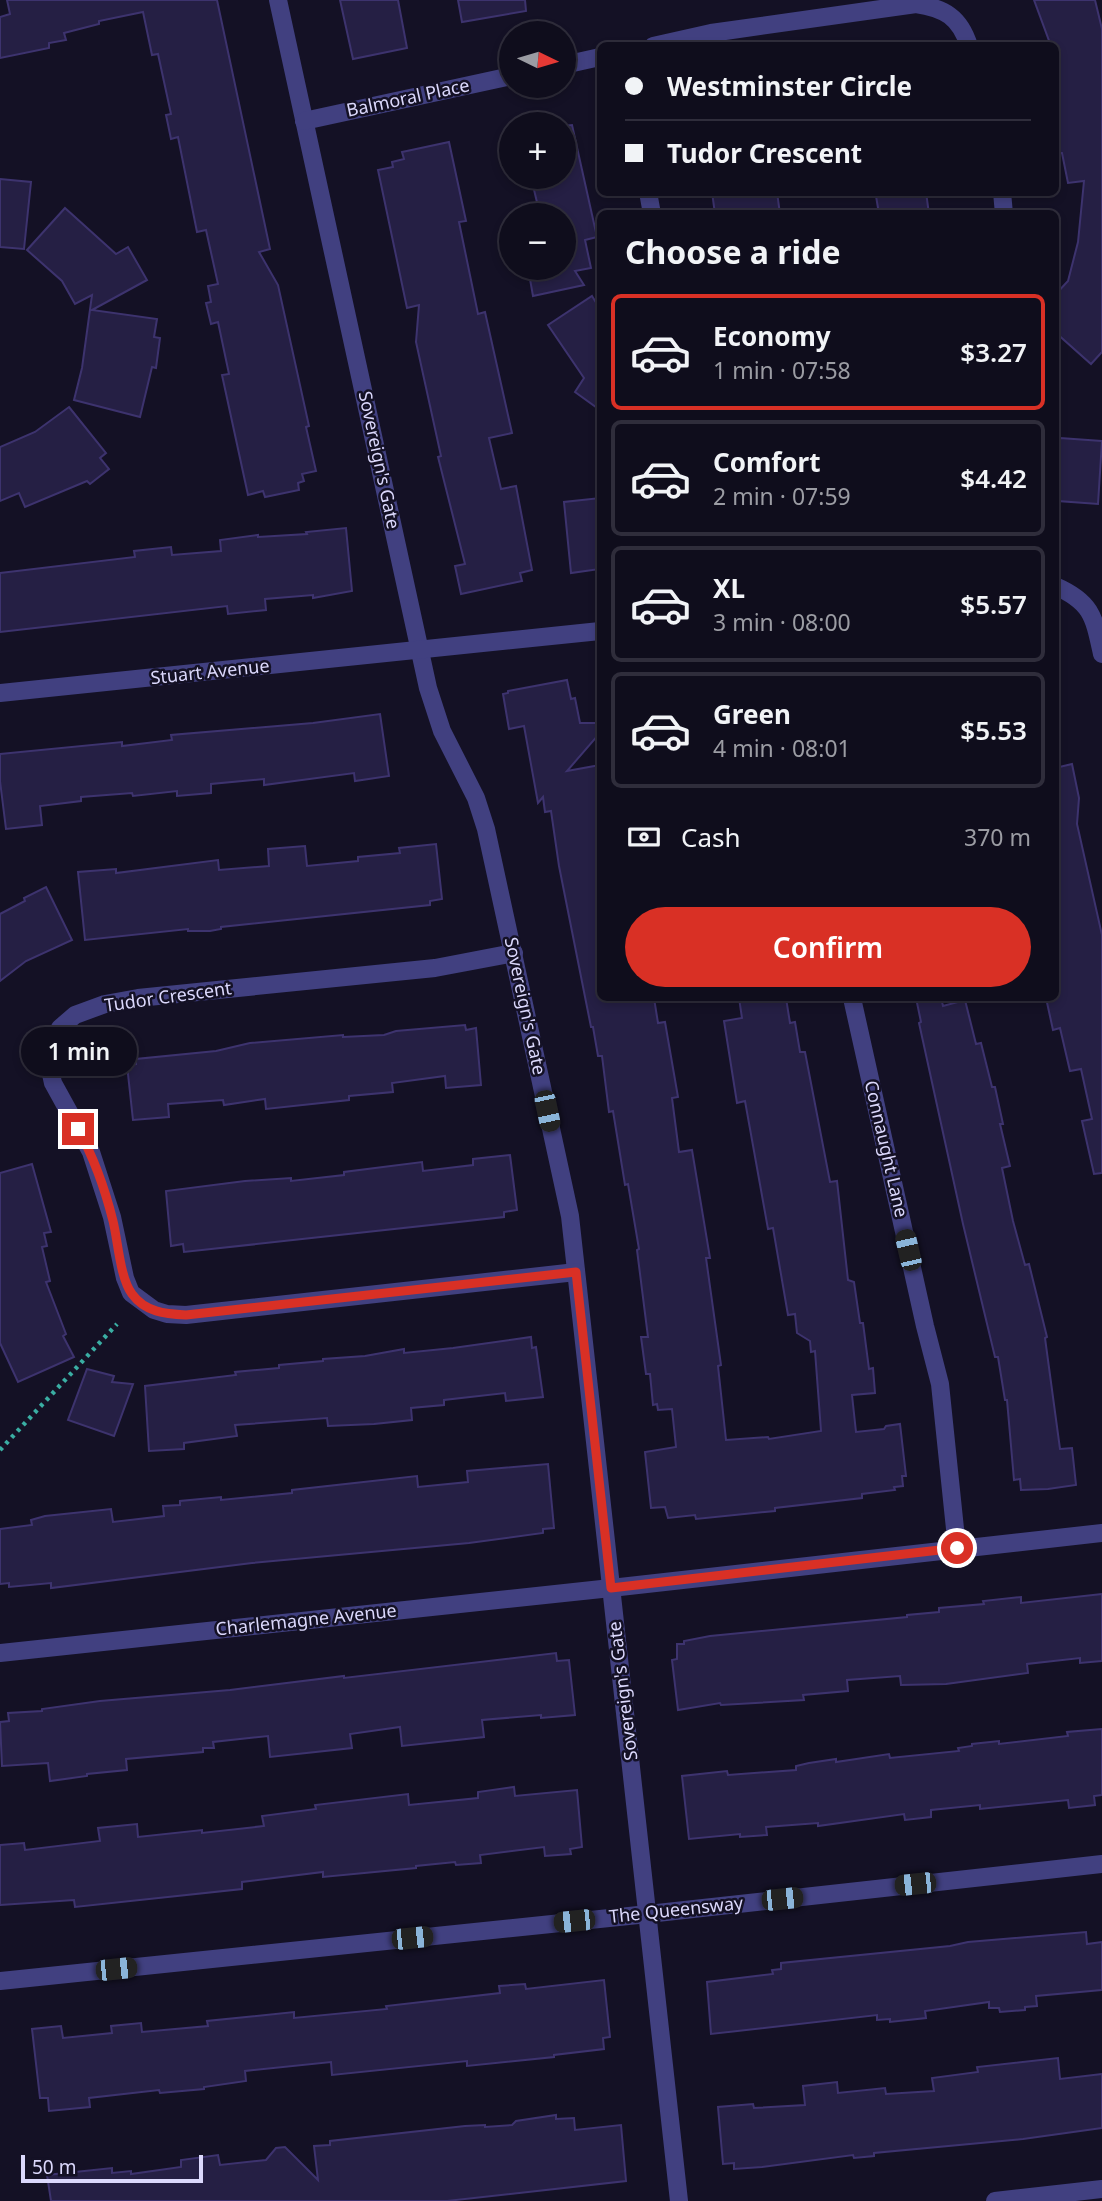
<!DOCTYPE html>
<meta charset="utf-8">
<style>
:root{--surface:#0f0d1c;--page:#1d1b29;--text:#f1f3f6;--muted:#9b9ca3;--line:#2f2d3b;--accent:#d93025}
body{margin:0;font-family:"Noto Sans",sans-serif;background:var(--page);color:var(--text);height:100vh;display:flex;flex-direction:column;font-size:26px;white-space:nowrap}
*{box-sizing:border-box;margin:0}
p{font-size:23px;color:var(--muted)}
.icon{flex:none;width:38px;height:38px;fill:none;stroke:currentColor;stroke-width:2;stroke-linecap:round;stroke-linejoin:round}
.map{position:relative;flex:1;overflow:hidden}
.sheet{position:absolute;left:597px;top:210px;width:462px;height:791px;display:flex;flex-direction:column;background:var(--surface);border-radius:10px;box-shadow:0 4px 10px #0003,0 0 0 2px var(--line)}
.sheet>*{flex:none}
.hud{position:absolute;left:597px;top:42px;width:462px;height:154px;border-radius:10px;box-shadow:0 4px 10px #0003,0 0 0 2px var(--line);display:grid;align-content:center;height:154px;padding:0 28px;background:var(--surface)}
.needle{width:46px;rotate:95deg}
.buttons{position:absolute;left:499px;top:21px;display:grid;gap:14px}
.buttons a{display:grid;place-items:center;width:77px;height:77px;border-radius:50%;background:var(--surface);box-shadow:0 4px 10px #0003,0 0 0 2px var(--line);font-size:35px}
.scale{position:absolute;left:21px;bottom:18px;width:182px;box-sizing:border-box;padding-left:7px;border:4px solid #dbd8fc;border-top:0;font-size:19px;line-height:24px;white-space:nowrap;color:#dbd8fc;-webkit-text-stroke:5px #141125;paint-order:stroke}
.end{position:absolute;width:32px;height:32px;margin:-16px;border:9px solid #d93025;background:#fff;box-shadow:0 0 0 4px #fff}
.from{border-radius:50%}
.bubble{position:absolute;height:49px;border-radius:24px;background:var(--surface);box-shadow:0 4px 10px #0003,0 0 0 2px var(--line);font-size:23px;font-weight:600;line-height:49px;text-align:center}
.car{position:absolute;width:21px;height:42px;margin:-21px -10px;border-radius:9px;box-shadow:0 0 5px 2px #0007;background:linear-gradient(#222 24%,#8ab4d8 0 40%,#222 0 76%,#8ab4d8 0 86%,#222 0)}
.hud b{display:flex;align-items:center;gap:24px;height:66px;font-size:26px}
.hud b+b{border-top:2px solid var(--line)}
.hud i{width:18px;height:18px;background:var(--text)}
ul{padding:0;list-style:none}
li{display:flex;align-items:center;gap:21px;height:116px;margin:0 14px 10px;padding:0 14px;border:4px solid var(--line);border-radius:10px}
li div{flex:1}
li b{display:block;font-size:26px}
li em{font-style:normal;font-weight:600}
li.selected{border-color:var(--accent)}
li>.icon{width:63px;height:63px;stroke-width:1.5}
h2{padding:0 28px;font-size:32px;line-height:84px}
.pay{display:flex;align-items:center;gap:18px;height:77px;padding:0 28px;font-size:26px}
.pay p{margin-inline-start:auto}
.action{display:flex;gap:14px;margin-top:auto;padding:14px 28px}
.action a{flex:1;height:80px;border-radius:42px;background:var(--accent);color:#fff;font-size:28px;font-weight:600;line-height:80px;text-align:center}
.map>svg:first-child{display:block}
.building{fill:#251f44;stroke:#3d336e;stroke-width:2}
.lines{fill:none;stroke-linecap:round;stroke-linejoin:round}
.path{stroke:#3aaea3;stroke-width:4.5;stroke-dasharray:3.5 5;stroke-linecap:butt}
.minor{stroke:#414080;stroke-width:18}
.route{stroke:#d93025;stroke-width:9}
.labels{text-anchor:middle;stroke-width:5;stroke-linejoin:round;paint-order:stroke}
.street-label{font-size:18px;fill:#dbd8fc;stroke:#141125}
</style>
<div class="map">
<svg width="1102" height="2201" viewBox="0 0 1102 2201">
<rect width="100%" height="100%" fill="#141125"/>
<g class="building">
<path d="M 7,0 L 217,0 L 270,249 L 259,252 L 278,285 L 309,426 L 306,427 L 316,471 L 302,474 L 304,481 L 298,483 L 299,490 L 265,497 L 263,491 L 248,495 L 222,375 L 229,374 L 218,322 L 211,324 L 206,303 L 211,302 L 208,286 L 218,284 L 206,230 L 197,232 L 178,137 L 171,139 L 166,115 L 171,114 L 158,54 L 152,55 L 143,12 L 99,21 L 99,24 L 64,33 L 66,40 L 49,43 L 49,48 L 0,58 L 0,17 L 10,14 Z"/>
<path d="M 340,0 L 398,0 L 407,48 L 353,59 Z"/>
<path d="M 458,0 L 525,0 L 526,11 L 462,22 Z"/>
<path d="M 1034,0 L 1095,0 L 1102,29 L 1102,352 L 1091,364 L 1055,332 L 1055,295 L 1068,281 L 1078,242 L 1084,181 L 1068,183 L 1062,153 L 1058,153 L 1055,140 L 1055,46 L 1051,46 Z"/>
<path d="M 572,125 L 597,237 L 585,240 L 591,268 L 575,271 L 584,285 L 533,296 L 528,268 L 564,268 L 564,215 L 540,215 L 531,177 L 564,177 L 564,126 Z"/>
<path d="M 449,142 L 466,221 L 459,222 L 478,314 L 485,312 L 512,433 L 489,438 L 501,489 L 516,486 L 532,570 L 520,573 L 522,581 L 461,594 L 455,566 L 465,564 L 438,457 L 441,456 L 416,342 L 419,305 L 407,308 L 378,170 L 393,167 L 392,162 L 404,159 L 402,152 Z"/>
<path d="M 0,179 L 31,182 L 24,249 L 0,247 Z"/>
<path d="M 712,192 L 777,192 L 780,214 L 715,214 Z"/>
<path d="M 901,192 L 926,192 L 929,214 L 879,214 L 876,196 Z"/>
<path d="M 65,208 L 116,254 L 128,247 L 147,280 L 92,310 L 157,319 L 154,337 L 160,338 L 156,368 L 152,367 L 140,417 L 74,400 L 82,368 L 92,295 L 75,304 L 62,281 L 27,250 Z"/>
<path d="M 592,296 L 600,309 L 600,410 L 575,392 L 584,378 L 548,325 Z"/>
<path d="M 69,407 L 106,453 L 100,458 L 109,469 L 90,484 L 87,481 L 25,507 L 19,493 L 0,501 L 0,447 L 35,432 Z"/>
<path d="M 1060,438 L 1102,441 L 1098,504 L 1058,501 L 1060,488 L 1057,485 Z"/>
<path d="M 600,498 L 600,569 L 571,573 L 564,502 Z"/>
<path d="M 346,528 L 352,591 L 313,598 L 313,595 L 265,599 L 266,610 L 228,614 L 227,606 L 0,632 L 0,573 L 135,557 L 134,551 L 171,547 L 172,555 L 221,551 L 220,540 L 258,535 L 258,537 L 307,534 L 306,532 Z"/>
<path d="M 567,680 L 571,699 L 575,698 L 580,723 L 600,723 L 600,733 L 567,771 L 600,765 L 600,998 L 654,998 L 658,1023 L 665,1022 L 678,1097 L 672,1098 L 679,1152 L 692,1150 L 710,1258 L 706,1258 L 721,1365 L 718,1366 L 726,1440 L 768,1437 L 769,1439 L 821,1431 L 815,1351 L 811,1352 L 810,1341 L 797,1333 L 795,1314 L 788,1315 L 773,1228 L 768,1229 L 745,1101 L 737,1103 L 724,1021 L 742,1018 L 739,998 L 786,998 L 790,1023 L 795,1022 L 800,1052 L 805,1052 L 830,1182 L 837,1181 L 848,1280 L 854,1282 L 860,1323 L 863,1323 L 869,1369 L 873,1368 L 875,1393 L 852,1395 L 856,1432 L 884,1429 L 886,1426 L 900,1424 L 906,1476 L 902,1476 L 903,1486 L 894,1487 L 895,1490 L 862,1494 L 862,1498 L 775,1508 L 775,1511 L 696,1519 L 695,1515 L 668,1518 L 665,1507 L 651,1508 L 645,1452 L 676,1447 L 672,1409 L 658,1410 L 657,1404 L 653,1405 L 650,1374 L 646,1374 L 641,1337 L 648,1337 L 637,1250 L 639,1249 L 628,1184 L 625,1185 L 613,1111 L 609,1112 L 602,1056 L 598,1056 L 593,1027 L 591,1027 L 559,866 L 551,811 L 545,812 L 543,797 L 538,803 L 524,726 L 509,729 L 503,694 L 508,693 L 508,691 Z"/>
<path d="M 380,714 L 389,776 L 355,781 L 354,773 L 264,785 L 264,779 L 211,784 L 211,793 L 177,796 L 177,791 L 133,796 L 132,793 L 81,797 L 81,801 L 40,806 L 42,825 L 6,829 L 0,781 L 0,754 L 122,742 L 122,746 L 172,740 L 171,735 L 313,723 Z"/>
<path d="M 1072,764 L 1079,798 L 1077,824 L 1102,935 L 1102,1173 L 1094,1174 L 1082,1121 L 1092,1119 L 1081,1069 L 1070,1071 L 1060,1028 L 1053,1030 L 1046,998 L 1055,998 L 1055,768 Z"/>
<path d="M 436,844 L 442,899 L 430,901 L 430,905 L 221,927 L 221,929 L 210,931 L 188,931 L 188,929 L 85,940 L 78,872 L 116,869 L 116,873 L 218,860 L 219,870 L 269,866 L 268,849 L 305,846 L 307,866 L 358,861 L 358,857 L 400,853 L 399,848 Z"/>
<path d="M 46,887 L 72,940 L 26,961 L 0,981 L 0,914 L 25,901 L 24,898 Z"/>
<path d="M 916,998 L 941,998 L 943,1006 L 965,1000 L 976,1044 L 981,1043 L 992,1087 L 995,1087 L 1003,1124 L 1000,1124 L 1010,1166 L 1002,1168 L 1013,1221 L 1025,1265 L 1029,1264 L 1047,1337 L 1045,1338 L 1060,1449 L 1072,1448 L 1076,1485 L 1048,1489 L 1021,1490 L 1020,1479 L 1014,1480 L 1007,1400 L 1005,1400 L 998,1357 L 995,1357 L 963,1224 L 919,1023 L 921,1022 Z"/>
<path d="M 465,1025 L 466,1030 L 476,1028 L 481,1085 L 446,1088 L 445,1076 L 392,1083 L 393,1092 L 349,1096 L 349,1100 L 312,1104 L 266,1109 L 265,1099 L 224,1105 L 223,1100 L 168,1104 L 169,1117 L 133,1120 L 127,1065 L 136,1064 L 136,1059 L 216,1051 L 250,1043 L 343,1035 L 343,1037 L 384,1035 L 396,1031 Z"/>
<path d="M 510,1155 L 517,1210 L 504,1212 L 504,1217 L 184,1252 L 183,1244 L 171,1246 L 166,1191 L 245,1181 L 291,1178 L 291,1181 L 344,1175 L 344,1172 L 422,1162 L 423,1171 L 473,1165 L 473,1159 Z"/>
<path d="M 32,1164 L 51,1232 L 44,1233 L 47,1246 L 42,1247 L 50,1281 L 46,1282 L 66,1334 L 63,1336 L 74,1357 L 18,1382 L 0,1343 L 0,1173 Z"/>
<path d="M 531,1337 L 532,1348 L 536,1347 L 543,1397 L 506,1401 L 505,1393 L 444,1400 L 444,1405 L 411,1408 L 412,1420 L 374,1424 L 328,1426 L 327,1418 L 235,1425 L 237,1436 L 184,1443 L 184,1449 L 149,1451 L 145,1386 L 236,1375 L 235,1372 L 279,1368 L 279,1365 L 323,1361 L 323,1359 L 365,1356 L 404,1349 L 404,1353 L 453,1348 Z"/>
<path d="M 87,1369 L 114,1376 L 112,1382 L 133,1384 L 114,1436 L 68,1420 Z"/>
<path d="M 548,1464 L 554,1528 L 543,1529 L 543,1533 L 469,1543 L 252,1563 L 51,1588 L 51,1583 L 9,1587 L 9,1583 L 0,1584 L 0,1529 L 32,1525 L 31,1520 L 45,1516 L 111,1509 L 113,1522 L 164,1516 L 163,1506 L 180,1505 L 180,1501 L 221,1497 L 221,1500 L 292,1493 L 292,1490 L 417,1476 L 418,1487 L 468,1482 L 467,1471 Z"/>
<path d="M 1102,1594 L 1102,1661 L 1080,1663 L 1080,1658 L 1027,1664 L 1028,1673 L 946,1684 L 901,1685 L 900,1676 L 847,1680 L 848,1691 L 803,1695 L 804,1700 L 721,1705 L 720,1703 L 678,1710 L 672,1660 L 677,1659 L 677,1644 L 684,1644 L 684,1641 L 710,1636 L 907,1617 L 907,1615 L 939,1612 L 939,1608 L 984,1604 L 983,1601 L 1021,1597 L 1021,1603 Z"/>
<path d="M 556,1653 L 557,1661 L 569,1660 L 575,1715 L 541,1718 L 541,1715 L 482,1720 L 484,1737 L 402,1746 L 400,1727 L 350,1734 L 352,1748 L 270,1757 L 268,1736 L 213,1742 L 214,1748 L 203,1748 L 203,1752 L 126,1759 L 127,1770 L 87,1774 L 87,1776 L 50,1781 L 48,1763 L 2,1766 L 0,1722 L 9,1721 L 8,1713 L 42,1711 L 42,1709 L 100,1701 L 230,1690 L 344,1676 L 344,1678 Z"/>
<path d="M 1102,1729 L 1102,1795 L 1094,1796 L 1095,1805 L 1069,1808 L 1068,1800 L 980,1809 L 980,1805 L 931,1810 L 931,1817 L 905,1820 L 904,1814 L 818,1826 L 818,1823 L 766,1827 L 767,1835 L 740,1837 L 740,1834 L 689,1839 L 682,1776 L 727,1771 L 728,1775 L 796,1770 L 796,1766 L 809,1763 L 836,1759 L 836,1762 L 889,1754 L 890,1758 L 959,1751 L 958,1748 L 972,1746 L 972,1744 L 999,1741 L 999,1744 L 1068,1736 L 1067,1732 Z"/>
<path d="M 514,1787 L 515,1796 L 577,1790 L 582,1847 L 570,1849 L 571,1854 L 545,1856 L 544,1847 L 480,1855 L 481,1863 L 456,1865 L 455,1862 L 416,1866 L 416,1868 L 323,1877 L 323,1872 L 242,1882 L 242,1889 L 75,1907 L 74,1900 L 0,1905 L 0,1845 L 24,1843 L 25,1850 L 100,1841 L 98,1828 L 137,1824 L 138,1837 L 202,1830 L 202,1833 L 264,1826 L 262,1816 L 316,1809 L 315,1805 L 408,1794 L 409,1805 L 478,1798 L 478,1792 Z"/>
<path d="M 1086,1932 L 1087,1944 L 1102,1942 L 1102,1990 L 1036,1996 L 1037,2006 L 1025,2007 L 1025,2010 L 1000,2012 L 999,2008 L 989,2008 L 989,2002 L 925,2011 L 926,2018 L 890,2022 L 890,2019 L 877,2020 L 877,2015 L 711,2034 L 707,1982 L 773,1974 L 772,1970 L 781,1969 L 781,1963 L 950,1946 L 968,1942 Z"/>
<path d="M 604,1980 L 610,2037 L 603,2038 L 604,2049 L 554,2055 L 554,2057 L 467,2066 L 467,2061 L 332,2075 L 331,2062 L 245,2071 L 246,2081 L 204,2087 L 204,2089 L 160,2093 L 159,2090 L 89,2098 L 90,2107 L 49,2111 L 48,2098 L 40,2098 L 32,2029 L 61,2026 L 63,2038 L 112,2033 L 111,2026 L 141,2023 L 142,2032 L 208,2026 L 207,2021 L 294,2012 L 294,2018 L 387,2009 L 386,2006 L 500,1993 L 499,1986 L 525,1984 L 526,1989 Z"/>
<path d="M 1058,2058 L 1060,2079 L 1102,2074 L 1102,2128 L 1023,2139 L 874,2153 L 874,2156 L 854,2158 L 853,2155 L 762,2167 L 734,2169 L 734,2163 L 723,2164 L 718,2107 L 753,2104 L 754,2108 L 805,2105 L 803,2086 L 837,2082 L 838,2093 L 885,2088 L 886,2094 L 934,2091 L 932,2078 L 978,2072 L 977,2067 Z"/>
<path d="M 556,2115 L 556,2119 L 574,2118 L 575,2130 L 621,2125 L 626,2181 L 447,2201 L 51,2201 L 47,2175 L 112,2168 L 112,2173 L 131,2171 L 131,2174 L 181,2167 L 181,2160 L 218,2155 L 220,2165 L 266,2160 L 276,2148 L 285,2147 L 318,2180 L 314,2146 L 330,2145 L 330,2141 L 465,2126 L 485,2125 L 485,2127 L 512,2125 L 516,2121 Z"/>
</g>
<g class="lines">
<path class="path" d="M 0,1450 L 117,1324"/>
<g class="minor">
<path d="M 278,0 L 428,688 L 442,731 L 476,798 L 486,829 L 570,1216 L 679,2201"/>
<path d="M 653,46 L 711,33 L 916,4 C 944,8 960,17 969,46"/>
<path d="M 564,65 L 600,57"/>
<path d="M 304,121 L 511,76"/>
<path d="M 648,192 L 652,214"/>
<path d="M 1002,192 L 1004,214"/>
<path d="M 1055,586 C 1092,602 1094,617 1102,654"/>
<path d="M 0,693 L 600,631"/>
<path d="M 514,953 L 435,968 L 138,998 L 105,1004 L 75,1015 L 60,1028 L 51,1046 L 49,1065 L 53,1083 L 91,1152 L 112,1217 L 125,1278 L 131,1293 L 154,1310 L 167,1314 L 186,1315 L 576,1272"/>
<path d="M 852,998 L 925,1326 L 940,1384 L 957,1548"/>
<path d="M 0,1653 L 611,1588 L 1102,1533"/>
<path d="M 0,1981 L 648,1914 L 1102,1864"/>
<path d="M 995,2201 L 1102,2189"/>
</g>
</g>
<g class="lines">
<path class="route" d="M 78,1129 C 94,1158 105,1189 113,1221 C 118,1241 120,1278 132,1294 C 145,1312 165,1314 186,1315 L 576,1272 L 611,1588 L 957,1548"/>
</g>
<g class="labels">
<g class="street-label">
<text transform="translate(408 98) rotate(-12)" y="6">Balmoral Place</text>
<text transform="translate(379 460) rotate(78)" y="6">Sovereign's Gate</text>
<text transform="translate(210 672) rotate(-6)" y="6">Stuart Avenue</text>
<text transform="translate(168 997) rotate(-8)" y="6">Tudor Crescent</text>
<text transform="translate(525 1006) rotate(78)" y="6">Sovereign's Gate</text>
<text transform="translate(886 1149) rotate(77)" y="6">Connaught Lane</text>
<text transform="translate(306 1620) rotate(-6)" y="6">Charlemagne Avenue</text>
<text transform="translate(623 1691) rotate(-97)" y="6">Sovereign's Gate</text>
<text transform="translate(676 1910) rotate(-6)" y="6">The Queensway</text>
</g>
</g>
</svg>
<div class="buttons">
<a><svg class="needle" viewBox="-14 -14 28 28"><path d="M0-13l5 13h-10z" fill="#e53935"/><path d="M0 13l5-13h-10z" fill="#9b9ca3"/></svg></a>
<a>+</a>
<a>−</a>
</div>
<div class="scale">50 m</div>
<i class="end from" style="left:957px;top:1548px"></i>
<i class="end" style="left:78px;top:1129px"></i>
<div class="bubble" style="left:21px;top:1027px;width:116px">1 min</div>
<i class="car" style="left:547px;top:1111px;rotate:168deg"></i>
<i class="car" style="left:908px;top:1250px;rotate:347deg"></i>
<i class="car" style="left:915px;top:1884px;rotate:264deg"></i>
<i class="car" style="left:782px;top:1899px;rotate:84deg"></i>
<i class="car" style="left:574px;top:1921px;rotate:264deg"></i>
<i class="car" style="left:412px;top:1938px;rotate:84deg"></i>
<i class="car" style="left:116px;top:1969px;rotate:84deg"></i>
<div class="hud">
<b><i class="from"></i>Westminster Circle</b>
<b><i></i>Tudor Crescent</b>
</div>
<section class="sheet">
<h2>Choose a ride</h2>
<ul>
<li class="selected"><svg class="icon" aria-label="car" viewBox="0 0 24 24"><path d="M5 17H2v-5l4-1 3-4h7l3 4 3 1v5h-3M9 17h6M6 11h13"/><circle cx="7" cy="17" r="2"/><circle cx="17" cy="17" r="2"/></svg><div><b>Economy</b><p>1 min · 07:58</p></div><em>$3.27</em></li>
<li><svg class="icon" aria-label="car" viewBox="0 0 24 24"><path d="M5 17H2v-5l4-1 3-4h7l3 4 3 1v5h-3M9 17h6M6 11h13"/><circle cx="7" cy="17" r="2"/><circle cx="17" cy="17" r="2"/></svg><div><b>Comfort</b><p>2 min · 07:59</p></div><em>$4.42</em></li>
<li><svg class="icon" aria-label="car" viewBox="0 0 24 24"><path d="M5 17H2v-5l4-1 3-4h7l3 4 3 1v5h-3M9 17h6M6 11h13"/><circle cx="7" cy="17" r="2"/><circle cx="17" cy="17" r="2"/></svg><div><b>XL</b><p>3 min · 08:00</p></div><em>$5.57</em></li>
<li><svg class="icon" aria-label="car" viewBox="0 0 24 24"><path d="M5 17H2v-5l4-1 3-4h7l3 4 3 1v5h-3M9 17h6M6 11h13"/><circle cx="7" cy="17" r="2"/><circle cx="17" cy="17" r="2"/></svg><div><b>Green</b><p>4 min · 08:01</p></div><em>$5.53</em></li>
</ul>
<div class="pay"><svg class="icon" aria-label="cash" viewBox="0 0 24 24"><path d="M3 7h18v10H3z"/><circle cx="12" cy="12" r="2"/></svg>Cash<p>370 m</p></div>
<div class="action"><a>Confirm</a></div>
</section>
</div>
